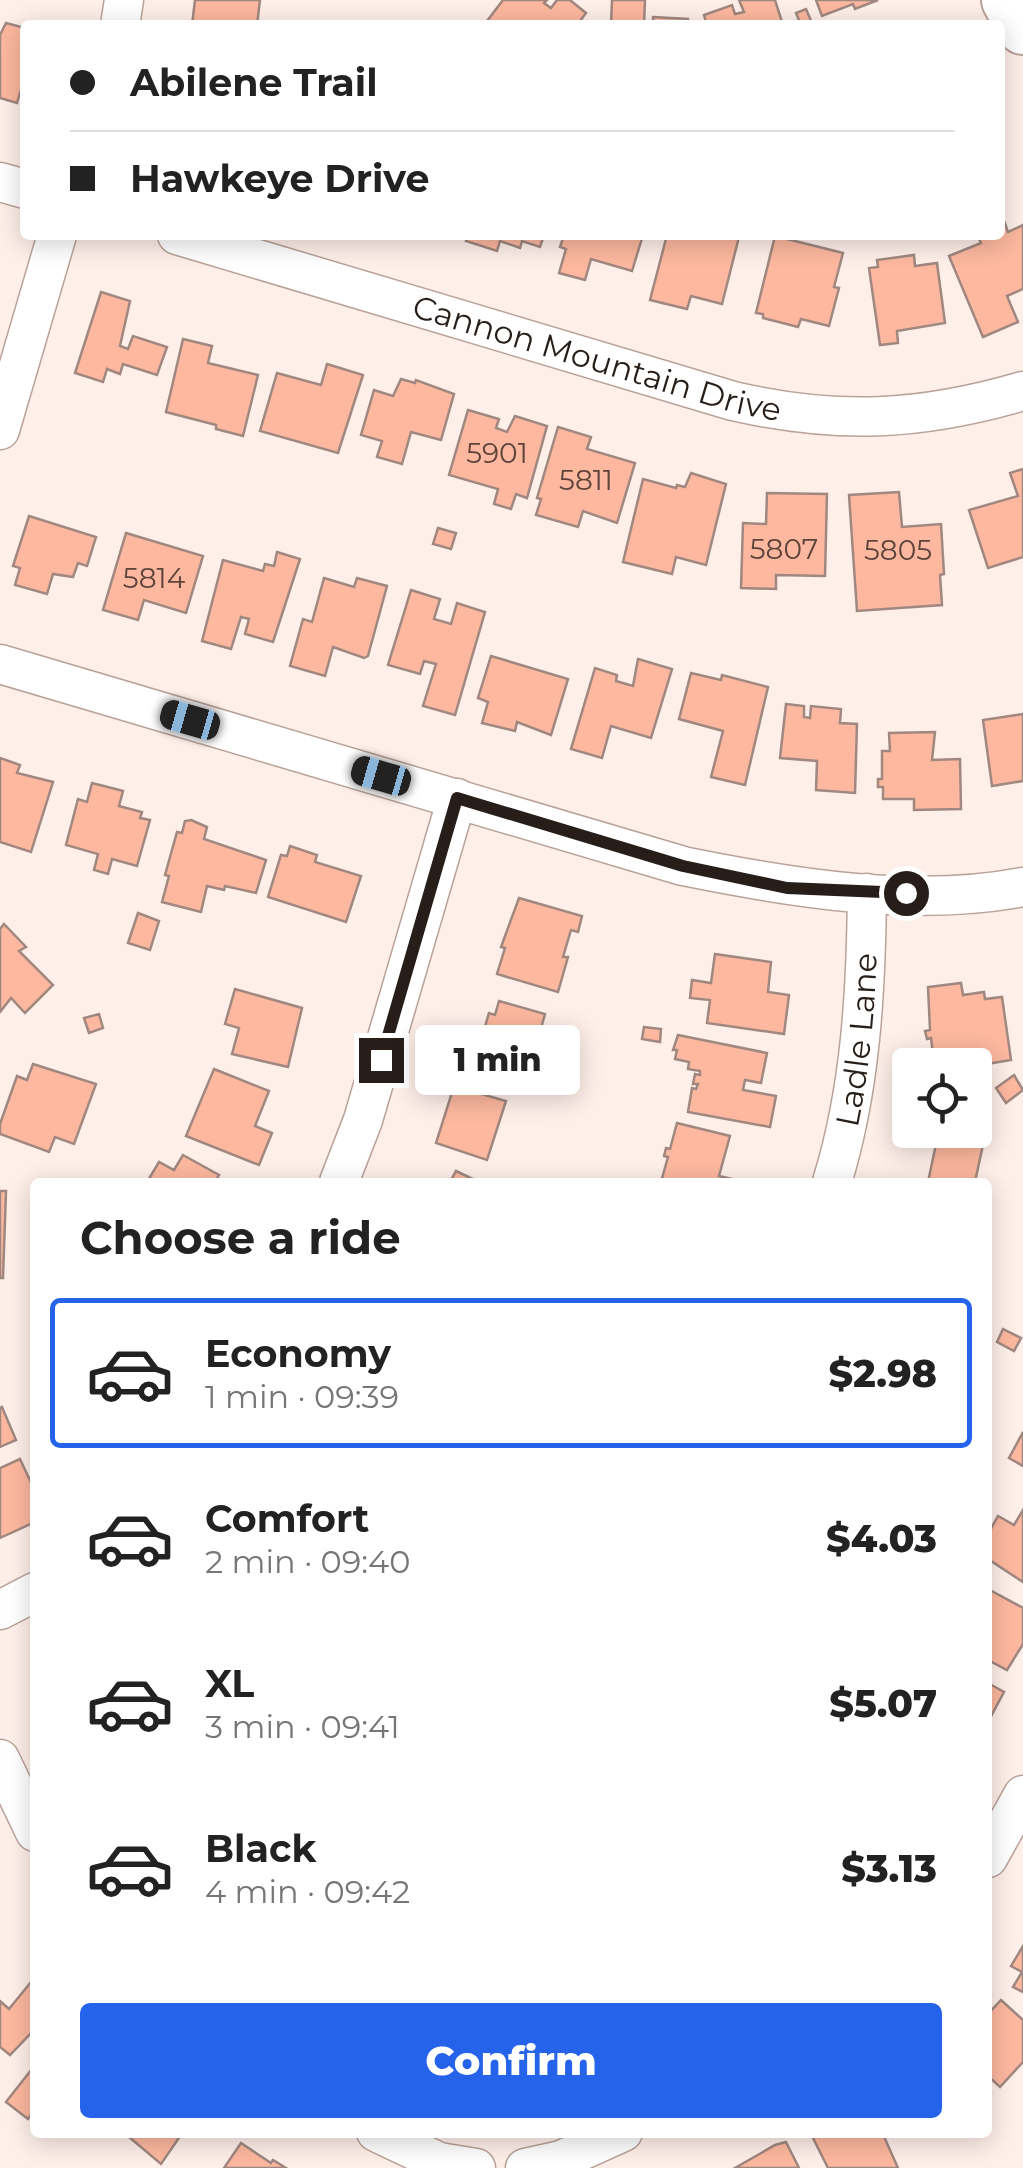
<!DOCTYPE html>
<meta charset="utf-8">
<style>
:root{--surface:#fff;--page:#f6f6f6;--text:#222;--muted:#767676;--line:#e0e0e0;--accent:#2563eb}
body{margin:0;font-family:Montserrat,sans-serif;background:var(--page);color:var(--text);height:100vh;display:flex;flex-direction:column;font-size:38px;white-space:nowrap}
*{box-sizing:border-box;margin:0}
p{font-size:32px;color:var(--muted)}
.icon{flex:none;width:55px;height:55px;fill:none;stroke:currentColor;stroke-width:2;stroke-linecap:round;stroke-linejoin:round}
.map{position:relative;flex:1;overflow:hidden}
.sheet{position:absolute;left:30px;top:1178px;width:962px;height:960px;display:flex;flex-direction:column;background:var(--surface);border-radius:10px;box-shadow:0 5px 25px #0003}
.sheet>*{flex:none}
.guide{position:absolute;left:20px;top:20px;width:985px;height:220px;border-radius:10px;box-shadow:0 5px 25px #0003;display:grid;align-content:center;height:220px;padding:0 50px;background:var(--surface)}
.buttons{position:absolute;left:892px;top:1048px;display:grid;gap:20px}
.buttons a{display:grid;place-items:center;width:100px;height:100px;border-radius:10px;background:var(--surface);box-shadow:0 5px 25px #0003;font-size:50px}
.end{position:absolute;width:45px;height:45px;margin:-22px;border:12px solid #271e1a;background:#fff;box-shadow:0 0 0 5px #fff}
.from{border-radius:50%}
.bubble{position:absolute;height:70px;border-radius:10px;background:var(--surface);box-shadow:0 5px 25px #0003;font-size:32px;font-weight:800;line-height:70px;text-align:center}
.car{position:absolute;width:30px;height:60px;margin:-30px -15px;border-radius:12px;box-shadow:0 0 8px 2px #0007;background:linear-gradient(#222 24%,#8ab4d8 0 40%,#222 0 76%,#8ab4d8 0 86%,#222 0)}
.guide b{display:flex;align-items:center;gap:35px;height:95px;font-size:38px}
.guide b+b{border-top:2px solid var(--line)}
.guide i{width:25px;height:25px;background:var(--text)}
ul{padding:0;list-style:none}
li{display:flex;align-items:center;gap:30px;height:150px;margin:0 20px 15px;padding:0 30px;border:5px solid transparent;border-radius:10px}
li div{flex:1}
li b{display:block;font-size:38px}
li em{font-style:normal;font-weight:800}
li.selected{border-color:var(--accent)}
li>.icon{width:90px;height:90px;stroke-width:1.5}
h2{padding:0 50px;font-size:45px;line-height:120px}
.cta{display:flex;gap:20px;margin-top:auto;padding:20px 50px}
.cta a{flex:1;height:115px;border-radius:10px;background:var(--accent);color:#fff;font-size:40px;font-weight:800;line-height:115px;text-align:center}
.map>svg:first-child{display:block}
.building{fill:#fdb89f;stroke:#a08880;stroke-width:2.5}
.lines{fill:none;stroke-linecap:round;stroke-linejoin:round}
.street-casing{stroke:#baa299;stroke-width:41}
.secondary-casing{stroke:#baa299;stroke-width:56}
.street{stroke:#fff;stroke-width:38}
.secondary{stroke:#fff;stroke-width:52}
.route{stroke:#271e1a;stroke-width:12}
.labels{text-anchor:middle;stroke-width:9;stroke-linejoin:round;paint-order:stroke}
.number-label{font-size:28px;fill:#5c443b}
.street-label{font-size:32px;fill:#271e1a;stroke:#fff}
</style>
<div class="map">
<svg width="1023" height="2168" viewBox="0 0 1023 2168">
<rect width="100%" height="100%" fill="#ffefe9"/>
<g class="building">
<path d="M 195,0 L 260,0 L 257,25 L 192,25 Z"/>
<path d="M 503,0 L 547,0 L 544,3 L 551,8 L 557,0 L 570,0 L 586,13 L 577,25 L 484,25 Z"/>
<path d="M 612,0 L 645,0 L 644,25 L 611,25 Z"/>
<path d="M 739,0 L 775,0 L 783,25 L 707,25 L 704,15 L 732,5 L 735,14 L 744,12 Z"/>
<path d="M 816,0 L 878,0 L 855,9 L 853,4 L 822,16 Z"/>
<path d="M 806,9 L 812,23 L 801,25 L 796,13 Z"/>
<path d="M 653,17 L 688,19 L 688,25 L 653,25 Z"/>
<path d="M 6,23 L 25,28 L 25,76 L 17,103 L 0,98 L 0,35 Z"/>
<path d="M 1003,218 L 1008,232 L 1023,225 L 1023,289 L 1007,296 L 1018,322 L 983,337 L 949,256 L 981,243 L 977,235 L 1000,235 L 1000,220 Z"/>
<path d="M 468,235 L 544,235 L 540,247 L 522,241 L 520,248 L 500,241 L 497,251 L 466,241 Z"/>
<path d="M 564,235 L 643,235 L 632,271 L 591,259 L 585,280 L 559,273 L 566,249 L 560,247 Z"/>
<path d="M 667,235 L 739,237 L 722,304 L 691,296 L 687,309 L 650,300 Z"/>
<path d="M 775,236 L 843,253 L 834,287 L 839,288 L 829,326 L 801,319 L 798,327 L 763,318 L 763,314 L 756,313 Z"/>
<path d="M 914,255 L 915,266 L 937,263 L 945,323 L 897,331 L 898,343 L 880,345 L 869,268 L 878,267 L 877,260 Z"/>
<path d="M 101,292 L 130,301 L 120,346 L 128,349 L 133,336 L 167,347 L 157,375 L 123,364 L 120,374 L 107,369 L 103,382 L 75,373 Z"/>
<path d="M 183,339 L 212,346 L 208,363 L 258,375 L 243,436 L 216,429 L 216,425 L 166,412 Z"/>
<path d="M 327,364 L 363,375 L 338,453 L 260,431 L 277,373 L 321,385 Z"/>
<path d="M 401,379 L 415,383 L 416,380 L 454,394 L 441,440 L 411,432 L 402,464 L 377,457 L 382,441 L 361,435 L 374,390 L 393,396 Z"/>
<path d="M 468,410 L 499,419 L 496,428 L 507,432 L 515,416 L 547,426 L 527,498 L 516,494 L 511,509 L 494,504 L 498,489 L 449,475 Z"/>
<path d="M 558,427 L 591,437 L 587,449 L 635,463 L 617,523 L 583,511 L 578,527 L 536,515 L 541,499 L 537,498 Z"/>
<path d="M 1023,469 L 1023,557 L 988,568 L 969,510 L 1018,496 L 1010,473 Z"/>
<path d="M 691,473 L 726,484 L 706,565 L 676,557 L 672,574 L 623,562 L 643,479 L 676,488 L 677,485 L 685,487 Z"/>
<path d="M 899,492 L 902,527 L 941,524 L 944,574 L 940,575 L 942,605 L 857,611 L 849,495 Z"/>
<path d="M 767,493 L 827,494 L 825,576 L 776,575 L 776,589 L 741,588 L 743,523 L 766,524 Z"/>
<path d="M 29,516 L 96,537 L 87,566 L 78,563 L 73,577 L 53,574 L 47,594 L 15,585 L 20,568 L 13,566 Z"/>
<path d="M 438,528 L 456,533 L 451,549 L 433,544 Z"/>
<path d="M 126,533 L 203,556 L 186,613 L 144,600 L 138,620 L 103,610 Z"/>
<path d="M 277,552 L 300,559 L 273,642 L 245,634 L 249,619 L 241,617 L 231,649 L 202,641 L 223,560 L 263,571 L 265,564 L 274,566 Z"/>
<path d="M 324,578 L 354,587 L 357,578 L 387,586 L 368,656 L 364,658 L 333,647 L 325,676 L 290,666 L 303,619 L 312,622 Z"/>
<path d="M 411,590 L 440,599 L 434,619 L 451,624 L 457,603 L 485,612 L 455,715 L 423,706 L 436,664 L 424,661 L 420,674 L 388,665 Z"/>
<path d="M 491,656 L 568,679 L 551,735 L 517,722 L 515,731 L 482,723 L 488,702 L 478,698 Z"/>
<path d="M 638,659 L 672,669 L 651,738 L 611,726 L 602,758 L 571,749 L 595,668 L 617,675 L 616,681 L 633,686 Z"/>
<path d="M 691,673 L 721,680 L 722,675 L 768,687 L 745,785 L 711,777 L 723,731 L 679,719 Z"/>
<path d="M 786,704 L 804,706 L 804,717 L 810,718 L 811,706 L 841,709 L 840,723 L 857,724 L 855,793 L 816,790 L 817,761 L 780,758 Z"/>
<path d="M 1023,714 L 1023,781 L 992,786 L 983,720 Z"/>
<path d="M 935,732 L 932,760 L 960,759 L 961,809 L 914,810 L 914,799 L 883,799 L 883,787 L 878,787 L 878,779 L 882,779 L 882,751 L 890,751 L 889,733 Z"/>
<path d="M 0,758 L 20,765 L 17,773 L 53,782 L 31,852 L 0,842 Z"/>
<path d="M 92,783 L 123,791 L 119,806 L 142,812 L 140,818 L 150,820 L 137,866 L 112,859 L 108,874 L 94,870 L 98,854 L 66,845 L 78,799 L 87,802 Z"/>
<path d="M 191,820 L 207,827 L 204,839 L 266,860 L 256,893 L 225,886 L 224,890 L 207,886 L 201,912 L 162,902 L 169,876 L 165,875 L 177,832 L 182,833 L 185,821 Z"/>
<path d="M 290,846 L 317,855 L 315,862 L 361,876 L 346,922 L 268,897 L 281,855 L 287,856 Z"/>
<path d="M 519,898 L 582,916 L 578,932 L 571,930 L 563,957 L 568,957 L 558,992 L 497,974 L 505,948 L 501,947 Z"/>
<path d="M 138,913 L 159,921 L 150,950 L 128,943 Z"/>
<path d="M 4,924 L 26,947 L 19,951 L 53,985 L 25,1013 L 11,998 L 0,1012 L 0,929 Z"/>
<path d="M 715,954 L 771,962 L 768,992 L 789,995 L 784,1034 L 707,1023 L 710,1000 L 690,998 L 692,980 L 711,983 Z"/>
<path d="M 961,983 L 963,995 L 984,992 L 985,999 L 1002,997 L 1011,1060 L 975,1066 L 940,1065 L 938,1053 L 933,1054 L 931,1038 L 927,1039 L 925,1031 L 930,1030 L 928,987 Z"/>
<path d="M 235,989 L 302,1008 L 288,1067 L 232,1054 L 239,1028 L 225,1024 Z"/>
<path d="M 499,1001 L 545,1014 L 525,1086 L 463,1069 L 472,1038 L 481,1040 L 489,1013 L 495,1015 Z"/>
<path d="M 99,1014 L 103,1028 L 89,1033 L 84,1018 Z"/>
<path d="M 644,1027 L 661,1029 L 660,1042 L 642,1039 Z"/>
<path d="M 678,1035 L 767,1053 L 761,1083 L 745,1080 L 743,1090 L 776,1096 L 770,1127 L 688,1112 L 692,1088 L 696,1089 L 698,1084 L 693,1084 L 695,1074 L 700,1075 L 700,1071 L 688,1069 L 689,1062 L 675,1059 L 677,1050 L 673,1050 Z"/>
<path d="M 33,1064 L 96,1084 L 74,1144 L 55,1137 L 49,1152 L 0,1134 L 0,1124 L 17,1076 L 27,1080 Z"/>
<path d="M 214,1069 L 269,1091 L 255,1126 L 272,1133 L 259,1165 L 186,1136 Z"/>
<path d="M 1014,1075 L 1023,1090 L 1006,1103 L 996,1088 Z"/>
<path d="M 454,1086 L 506,1101 L 487,1160 L 436,1143 Z"/>
<path d="M 677,1123 L 730,1136 L 719,1176 L 737,1180 L 736,1182 L 661,1182 L 668,1157 L 664,1156 L 666,1148 L 670,1149 Z"/>
<path d="M 975,1124 L 987,1126 L 975,1182 L 928,1182 L 939,1130 L 975,1130 Z"/>
<path d="M 183,1155 L 219,1175 L 215,1182 L 147,1182 L 159,1162 L 174,1170 Z"/>
<path d="M 456,1171 L 479,1182 L 450,1182 Z"/>
<path d="M 0,1191 L 6,1191 L 3,1278 L 0,1278 Z"/>
<path d="M 1003,1329 L 1021,1338 L 1014,1351 L 997,1342 Z"/>
<path d="M 2,1407 L 16,1440 L 0,1447 L 0,1408 Z"/>
<path d="M 1023,1432 L 1023,1466 L 1009,1458 Z"/>
<path d="M 20,1459 L 35,1491 L 35,1522 L 0,1538 L 0,1468 Z"/>
<path d="M 1023,1510 L 1023,1582 L 988,1559 L 988,1534 L 998,1516 L 1014,1525 Z"/>
<path d="M 988,1589 L 1023,1608 L 1023,1644 L 1007,1670 L 988,1660 Z"/>
<path d="M 988,1683 L 1004,1692 L 988,1722 Z"/>
<path d="M 1023,1946 L 1023,1992 L 1013,1987 L 1022,1972 L 1011,1966 Z"/>
<path d="M 31,1982 L 35,1986 L 35,2029 L 10,2055 L 0,2047 L 0,2001 L 9,2009 Z"/>
<path d="M 1001,2000 L 1023,2020 L 1023,2062 L 1000,2087 L 988,2076 L 988,2014 Z"/>
<path d="M 35,2065 L 35,2109 L 28,2119 L 6,2102 Z"/>
<path d="M 123,2132 L 183,2132 L 161,2164 Z"/>
<path d="M 810,2132 L 882,2132 L 898,2168 L 828,2168 Z"/>
<path d="M 786,2142 L 799,2168 L 735,2168 L 775,2145 Z"/>
<path d="M 241,2143 L 271,2163 L 273,2160 L 286,2168 L 224,2168 Z"/>
</g>
<g class="lines">
<g class="street-casing">
<g id="street">
<path d="M 120,25 L 124,0"/>
<path d="M 0,182 L 25,189"/>
<path id="s1" d="M 177,235 L 733,401 C 838,425 920,421 1023,391"/>
<path d="M 0,430 L 57,235"/>
<path d="M 0,664 L 683,866 C 791,888 914,908 1023,887"/>
<path d="M 339,1182 L 363,1120 L 457,798"/>
<path id="s2" d="M 832,1182 C 861,1089 866,990 867,893"/>
<path d="M 0,1610 L 35,1592"/>
<path d="M 0,1759 L 35,1832"/>
<path d="M 988,1858 L 1023,1795"/>
<path d="M 376,2132 L 439,2162 L 476,2168"/>
<path d="M 525,2168 L 561,2160 L 623,2132"/>
</g>
</g>
<g class="secondary-casing">
<path id="secondary" d="M 1008,0 L 1023,28"/>
</g>
<use href="#street" class="street"/>
<use href="#secondary" class="secondary"/>
</g>
<g class="lines">
<path class="route" d="M 381,1060 L 457,798 L 683,866 L 787,888 L 906,893"/>
</g>
<g class="labels">
<g class="number-label">
<text x="497" y="463">5901</text>
<text x="586" y="490">5811</text>
<text x="784" y="559">5807</text>
<text x="898" y="560">5805</text>
<text x="154" y="588">5814</text>
</g>
<g class="street-label">
<text dy="11" stroke="none"><textPath href="#s1" startOffset="438">Cannon Mountain Drive</textPath></text>
<text dy="11" stroke="none"><textPath href="#s2" startOffset="145">Ladle Lane</textPath></text>
</g>
</g>
</svg>
<div class="buttons">
<a><svg class="icon" aria-label="locate" viewBox="0 0 24 24"><circle cx="12" cy="12" r="6"/><path d="M12 2v4M12 18v4M2 12h4M18 12h4"/></svg></a>
</div>
<i class="end from" style="left:906px;top:893px"></i>
<i class="end" style="left:381px;top:1060px"></i>
<div class="bubble" style="left:415px;top:1025px;width:165px">1 min</div>
<i class="car" style="left:190px;top:720px;rotate:286deg"></i>
<i class="car" style="left:381px;top:776px;rotate:286deg"></i>
<div class="guide">
<b><i class="from"></i>Abilene Trail</b>
<b><i></i>Hawkeye Drive</b>
</div>
<section class="sheet">
<h2>Choose a ride</h2>
<ul>
<li class="selected"><svg class="icon" aria-label="car" viewBox="0 0 24 24"><path d="M5 17H2v-5l4-1 3-4h7l3 4 3 1v5h-3M9 17h6M6 11h13"/><circle cx="7" cy="17" r="2"/><circle cx="17" cy="17" r="2"/></svg><div><b>Economy</b><p>1 min · 09:39</p></div><em>$2.98</em></li>
<li><svg class="icon" aria-label="car" viewBox="0 0 24 24"><path d="M5 17H2v-5l4-1 3-4h7l3 4 3 1v5h-3M9 17h6M6 11h13"/><circle cx="7" cy="17" r="2"/><circle cx="17" cy="17" r="2"/></svg><div><b>Comfort</b><p>2 min · 09:40</p></div><em>$4.03</em></li>
<li><svg class="icon" aria-label="car" viewBox="0 0 24 24"><path d="M5 17H2v-5l4-1 3-4h7l3 4 3 1v5h-3M9 17h6M6 11h13"/><circle cx="7" cy="17" r="2"/><circle cx="17" cy="17" r="2"/></svg><div><b>XL</b><p>3 min · 09:41</p></div><em>$5.07</em></li>
<li><svg class="icon" aria-label="car" viewBox="0 0 24 24"><path d="M5 17H2v-5l4-1 3-4h7l3 4 3 1v5h-3M9 17h6M6 11h13"/><circle cx="7" cy="17" r="2"/><circle cx="17" cy="17" r="2"/></svg><div><b>Black</b><p>4 min · 09:42</p></div><em>$3.13</em></li>
</ul>
<div class="cta"><a>Confirm</a></div>
</section>
</div>
